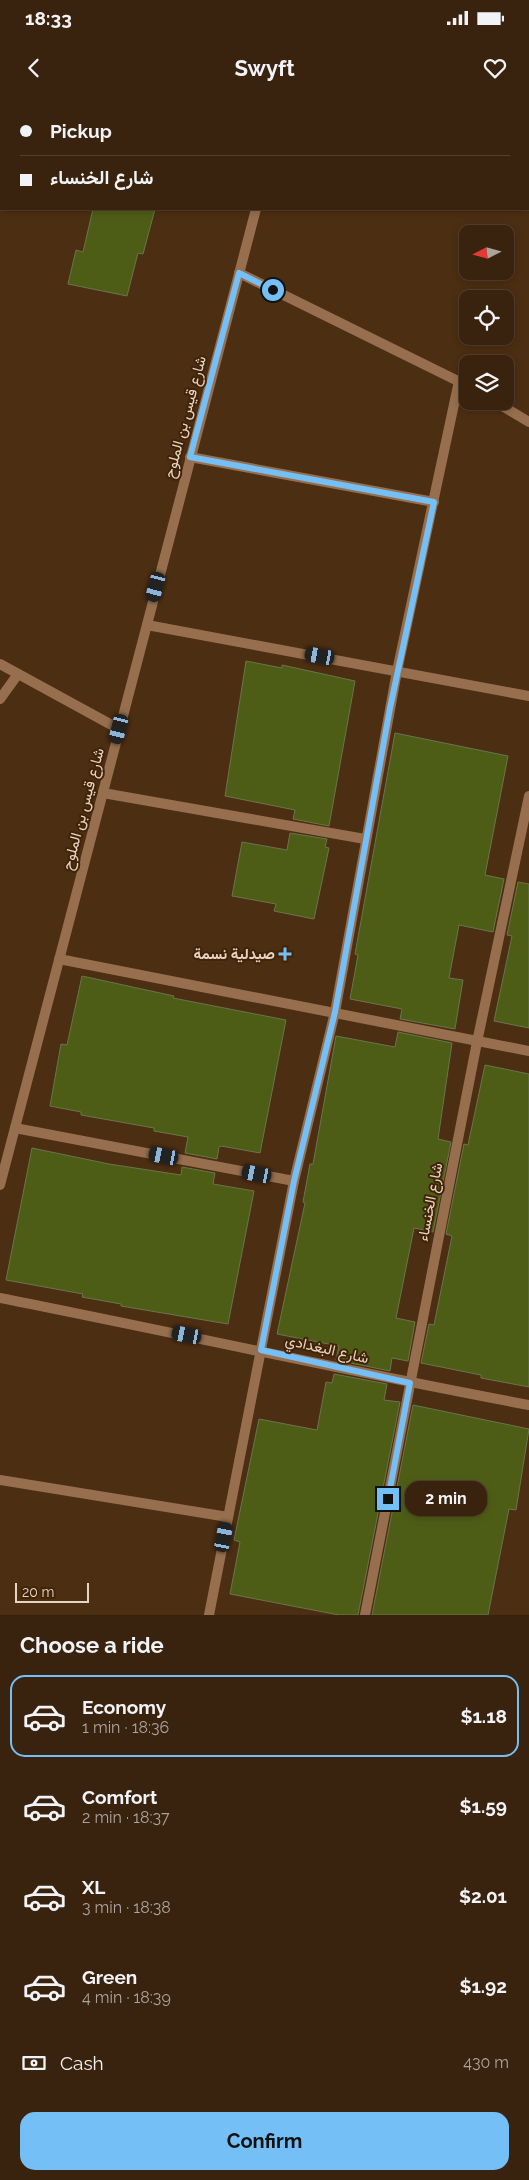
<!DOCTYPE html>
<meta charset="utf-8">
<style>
:root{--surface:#39220e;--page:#442f1c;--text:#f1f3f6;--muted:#aba49e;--line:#533f2e;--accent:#74c0f6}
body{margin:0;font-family:Raleway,Vazirmatn,sans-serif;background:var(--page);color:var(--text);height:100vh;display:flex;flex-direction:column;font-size:19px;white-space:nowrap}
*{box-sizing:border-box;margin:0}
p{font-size:16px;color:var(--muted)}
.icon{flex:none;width:28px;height:28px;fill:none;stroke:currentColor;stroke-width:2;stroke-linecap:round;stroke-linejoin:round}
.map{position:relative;height:1515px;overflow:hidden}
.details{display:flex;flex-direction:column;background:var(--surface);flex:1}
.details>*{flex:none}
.guide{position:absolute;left:0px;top:0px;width:530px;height:110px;box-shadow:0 2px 8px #0003,0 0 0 1px var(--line);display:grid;align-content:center;height:110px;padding:0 20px;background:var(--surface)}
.needle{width:32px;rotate:264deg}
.buttons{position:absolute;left:459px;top:125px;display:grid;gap:10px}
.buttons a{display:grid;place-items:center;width:55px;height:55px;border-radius:10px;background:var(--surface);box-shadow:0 2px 8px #0003,0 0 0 1px var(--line);font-size:25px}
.scale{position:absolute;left:15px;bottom:12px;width:74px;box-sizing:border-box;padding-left:5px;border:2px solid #e8d4c5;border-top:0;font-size:14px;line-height:18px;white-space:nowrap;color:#e8d4c5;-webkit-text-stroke:4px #412407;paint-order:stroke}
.end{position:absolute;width:22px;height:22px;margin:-11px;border:6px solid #74c0f6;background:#111;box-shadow:0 0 0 2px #111}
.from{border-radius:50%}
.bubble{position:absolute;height:35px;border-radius:15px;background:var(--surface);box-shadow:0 2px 8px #0003,0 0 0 1px var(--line);font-size:16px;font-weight:700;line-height:35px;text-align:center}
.car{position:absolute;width:15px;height:30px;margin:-15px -8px;border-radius:6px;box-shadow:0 0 4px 1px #0007;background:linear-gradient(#222 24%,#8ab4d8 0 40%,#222 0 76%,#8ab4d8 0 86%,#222 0)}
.guide b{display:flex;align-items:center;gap:18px;height:48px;font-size:19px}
.guide b+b{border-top:1px solid var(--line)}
.guide i{width:12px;height:12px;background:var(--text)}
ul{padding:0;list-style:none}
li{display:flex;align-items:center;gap:15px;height:82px;margin:0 10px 8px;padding:0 10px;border:2px solid transparent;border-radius:15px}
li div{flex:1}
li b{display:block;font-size:19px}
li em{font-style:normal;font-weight:700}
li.on{border-color:var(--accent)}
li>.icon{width:45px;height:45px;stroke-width:1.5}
h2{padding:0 20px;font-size:22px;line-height:60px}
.pay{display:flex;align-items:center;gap:12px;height:55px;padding:0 20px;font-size:19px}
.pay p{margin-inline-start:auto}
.cta{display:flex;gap:10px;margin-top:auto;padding:10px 20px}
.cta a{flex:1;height:58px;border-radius:15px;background:var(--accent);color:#111;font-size:20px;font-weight:700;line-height:58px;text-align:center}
.status{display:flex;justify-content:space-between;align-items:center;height:35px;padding:0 25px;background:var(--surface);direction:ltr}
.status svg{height:14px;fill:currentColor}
header{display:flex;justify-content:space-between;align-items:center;height:65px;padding:0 20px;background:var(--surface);font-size:22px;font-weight:700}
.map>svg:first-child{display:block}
.building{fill:#4e5d16;stroke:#6a754d}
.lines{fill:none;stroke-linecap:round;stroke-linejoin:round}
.minor{stroke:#976f4e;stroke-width:10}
.route{stroke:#74c0f6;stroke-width:6}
.poi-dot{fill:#74c0f6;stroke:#412407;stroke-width:2}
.labels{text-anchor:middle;stroke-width:4;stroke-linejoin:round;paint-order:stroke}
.street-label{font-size:15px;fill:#e8d4c5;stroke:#412407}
.poi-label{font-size:15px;font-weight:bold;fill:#e8d4c5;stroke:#412407;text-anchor:end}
</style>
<div class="status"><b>18:33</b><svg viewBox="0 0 49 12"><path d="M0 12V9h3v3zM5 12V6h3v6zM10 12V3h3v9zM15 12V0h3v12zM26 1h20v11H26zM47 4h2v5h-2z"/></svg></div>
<header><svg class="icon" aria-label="back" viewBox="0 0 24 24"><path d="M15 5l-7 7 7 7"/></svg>Swyft<svg class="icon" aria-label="heart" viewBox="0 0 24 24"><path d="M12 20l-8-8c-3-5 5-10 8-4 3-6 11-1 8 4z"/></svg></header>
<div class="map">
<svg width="529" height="1515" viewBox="0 0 529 1515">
<rect width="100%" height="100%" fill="#4c2e12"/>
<g class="building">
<path d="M 93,109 L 155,109 L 143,154 L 138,153 L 127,196 L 68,184 L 76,150 L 83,152 Z"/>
<path d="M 246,561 L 282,568 L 282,565 L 355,581 L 329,726 L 293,719 L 295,710 L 225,696 Z"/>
<path d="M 395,633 L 508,656 L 485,775 L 504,779 L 493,832 L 459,825 L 449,878 L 463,880 L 455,929 L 400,919 L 402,909 L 350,899 L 358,855 L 355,854 Z"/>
<path d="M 290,733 L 327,739 L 325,747 L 329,748 L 314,819 L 274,811 L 276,804 L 232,796 L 242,742 L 287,750 Z"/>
<path d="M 518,782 L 529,784 L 529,928 L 494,921 L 512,836 L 507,835 Z"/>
<path d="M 82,876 L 174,896 L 173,898 L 286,920 L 260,1053 L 221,1046 L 219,1047 L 217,1059 L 185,1053 L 188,1037 L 154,1031 L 154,1028 L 81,1015 L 81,1012 L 50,1006 L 61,944 L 67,945 Z"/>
<path d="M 398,932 L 452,943 L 438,1039 L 451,1042 L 433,1132 L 414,1128 L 396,1218 L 415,1222 L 408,1261 L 392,1258 L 390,1271 L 336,1260 L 339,1246 L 277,1234 L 305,1103 L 303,1102 L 310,1064 L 313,1064 L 336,936 L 395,947 Z"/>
<path d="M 485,965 L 529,974 L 529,1287 L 481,1278 L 481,1275 L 421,1263 L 429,1224 L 434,1225 L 452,1136 L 446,1134 L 464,1044 L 468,1045 Z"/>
<path d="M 32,1048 L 109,1064 L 181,1075 L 182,1067 L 215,1073 L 213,1084 L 254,1091 L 228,1224 L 121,1206 L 121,1204 L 82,1197 L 83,1194 L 6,1180 Z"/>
<path d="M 334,1274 L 387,1284 L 384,1300 L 400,1302 L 358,1515 L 339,1515 L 230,1494 L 240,1442 L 234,1440 L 259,1319 L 317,1330 L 326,1282 L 332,1283 Z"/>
<path d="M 413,1305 L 529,1329 L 516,1410 L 509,1409 L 488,1515 L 372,1515 Z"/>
</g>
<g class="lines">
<g class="minor">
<path d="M 284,1 L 284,0"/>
<path d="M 0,3 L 1,3"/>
<path d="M 239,173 L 468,286"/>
<path d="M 494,301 L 529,322"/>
<path d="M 190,357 L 434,402"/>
<path d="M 147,525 L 529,596"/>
<path d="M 0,564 L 119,629"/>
<path d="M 0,599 L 18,574"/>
<path d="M 103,693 L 365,739"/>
<path d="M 59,859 L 529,951"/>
<path d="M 15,1028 L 294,1081"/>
<path d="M 0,1085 L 256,109"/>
<path d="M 0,1198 C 176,1233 352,1272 529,1305"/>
<path d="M 0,1380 L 228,1417"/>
<path d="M 209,1515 L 294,1081 L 335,912 L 397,571 L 459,281"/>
<path d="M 365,1515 L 477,942 L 529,696"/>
</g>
</g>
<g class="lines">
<path class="route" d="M 273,190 L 239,173 L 190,357 L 434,402 L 390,608 L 335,912 L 294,1081 L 261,1250 L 410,1283 L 388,1399"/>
</g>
<path class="poi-dot" d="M282.5 846.5h5v5h5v5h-5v5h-5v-5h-5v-5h5z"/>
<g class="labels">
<g class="street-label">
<text transform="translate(185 317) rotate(-75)" y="5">شارع قيس بن الملوح</text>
<text transform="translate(83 709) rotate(-75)" y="5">شارع قيس بن الملوح</text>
<text transform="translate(430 1102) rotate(-79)" y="5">شارع الخنساء</text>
<text transform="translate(327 1249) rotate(13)" y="5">شارع البغدادي</text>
</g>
<g class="poi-label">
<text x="275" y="859">صيدلية نسمة</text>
</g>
</g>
</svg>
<div class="buttons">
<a><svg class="needle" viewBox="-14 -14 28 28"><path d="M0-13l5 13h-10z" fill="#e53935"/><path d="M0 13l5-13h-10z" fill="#aba49e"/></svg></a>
<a><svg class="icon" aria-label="locate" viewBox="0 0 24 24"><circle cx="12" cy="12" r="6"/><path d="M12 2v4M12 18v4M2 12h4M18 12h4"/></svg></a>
<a><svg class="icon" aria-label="layers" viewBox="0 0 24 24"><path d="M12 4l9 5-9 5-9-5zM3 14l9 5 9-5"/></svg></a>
</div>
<div class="scale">20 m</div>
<i class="end from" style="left:273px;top:190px"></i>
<i class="end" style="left:388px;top:1399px"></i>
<div class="bubble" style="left:405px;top:1381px;width:82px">2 min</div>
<i class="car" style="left:156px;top:487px;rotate:195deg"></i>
<i class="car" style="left:320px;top:556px;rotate:280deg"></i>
<i class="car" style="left:119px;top:629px;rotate:194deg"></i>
<i class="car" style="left:164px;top:1056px;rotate:281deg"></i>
<i class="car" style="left:257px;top:1074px;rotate:281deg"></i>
<i class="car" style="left:187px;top:1235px;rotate:281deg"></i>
<i class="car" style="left:224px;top:1437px;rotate:11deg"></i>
<div class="guide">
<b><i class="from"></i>Pickup</b>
<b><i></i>شارع الخنساء</b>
</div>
</div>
<section class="details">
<h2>Choose a ride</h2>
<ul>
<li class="on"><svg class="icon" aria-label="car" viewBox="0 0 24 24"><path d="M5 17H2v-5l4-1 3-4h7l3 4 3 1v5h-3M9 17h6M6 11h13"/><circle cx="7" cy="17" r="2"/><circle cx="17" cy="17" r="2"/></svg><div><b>Economy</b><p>1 min · 18:36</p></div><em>$1.18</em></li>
<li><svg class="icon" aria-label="car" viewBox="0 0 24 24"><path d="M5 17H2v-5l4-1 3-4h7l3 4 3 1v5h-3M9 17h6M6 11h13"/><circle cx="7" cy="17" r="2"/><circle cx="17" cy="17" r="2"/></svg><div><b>Comfort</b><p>2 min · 18:37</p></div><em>$1.59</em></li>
<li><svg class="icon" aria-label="car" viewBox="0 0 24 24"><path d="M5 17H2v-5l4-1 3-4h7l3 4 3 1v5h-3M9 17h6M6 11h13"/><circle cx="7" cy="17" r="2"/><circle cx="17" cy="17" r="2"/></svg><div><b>XL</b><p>3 min · 18:38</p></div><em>$2.01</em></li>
<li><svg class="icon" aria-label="car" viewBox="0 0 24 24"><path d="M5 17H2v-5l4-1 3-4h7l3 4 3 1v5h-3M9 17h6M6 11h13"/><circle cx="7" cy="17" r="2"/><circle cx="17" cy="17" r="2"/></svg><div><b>Green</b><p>4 min · 18:39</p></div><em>$1.92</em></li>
</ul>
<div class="pay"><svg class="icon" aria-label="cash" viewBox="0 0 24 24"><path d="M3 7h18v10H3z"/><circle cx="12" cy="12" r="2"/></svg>Cash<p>430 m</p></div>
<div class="cta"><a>Confirm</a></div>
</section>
